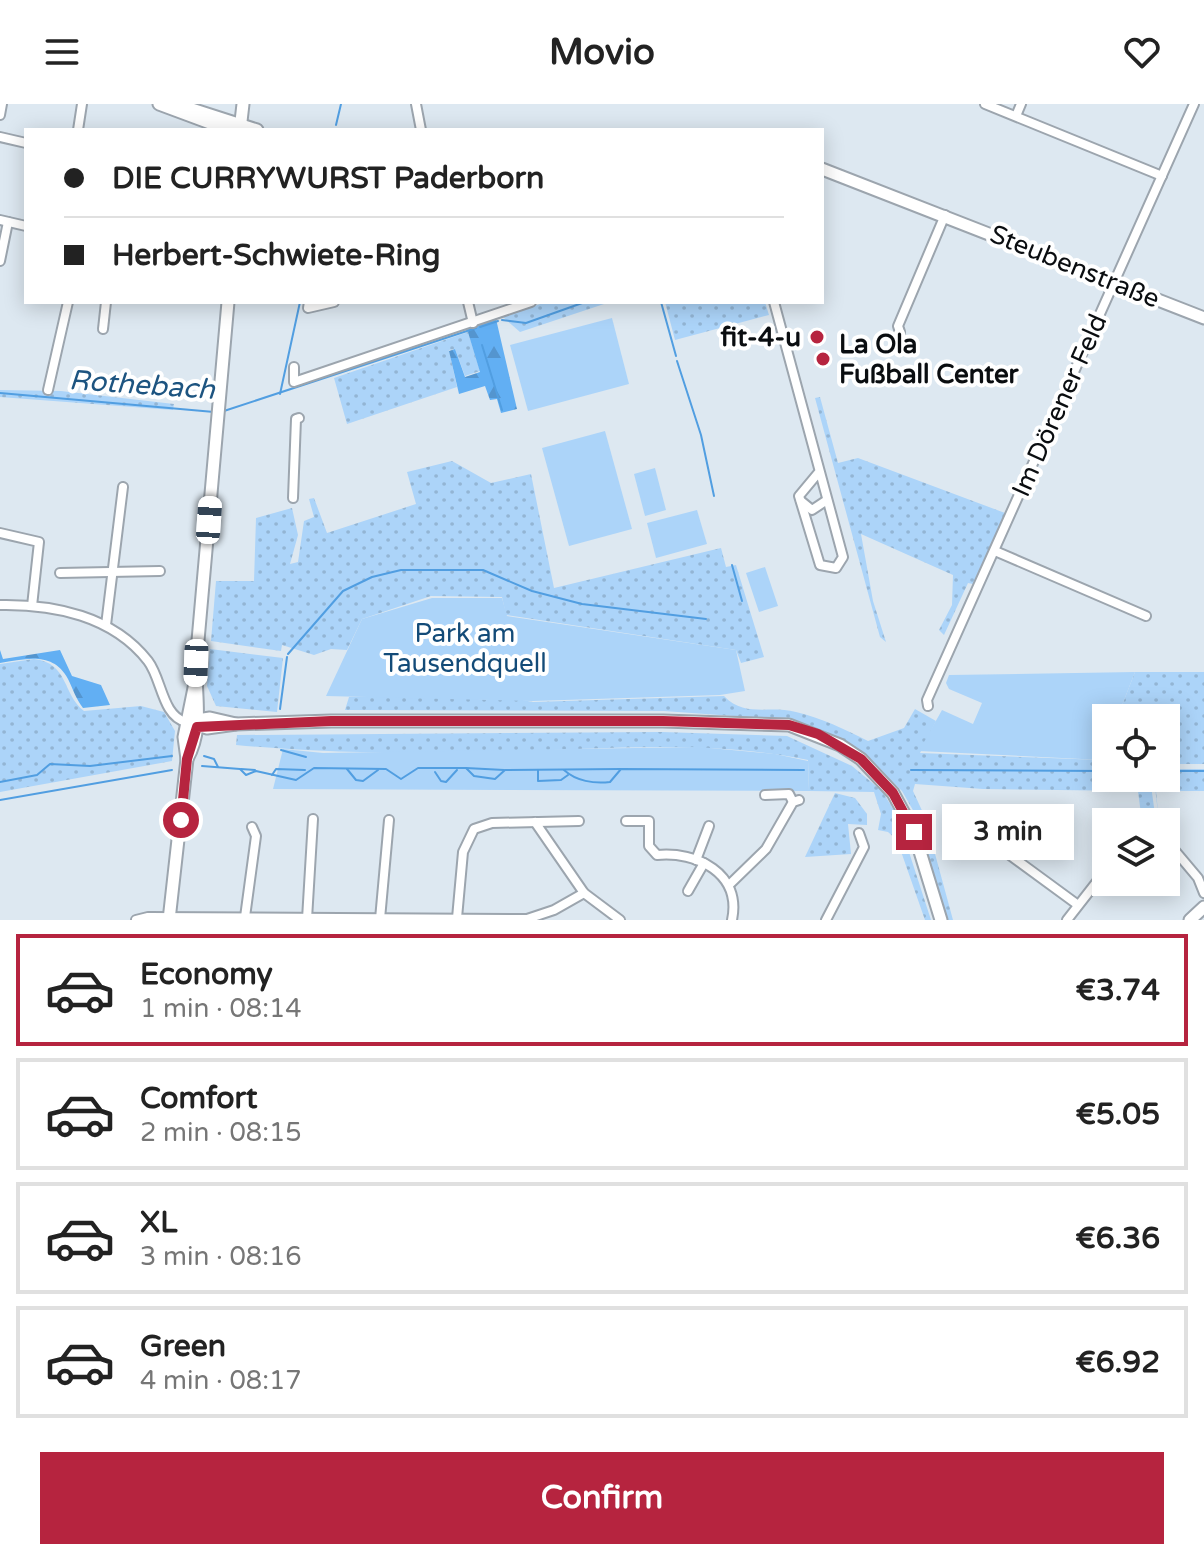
<!DOCTYPE html>
<meta charset="utf-8">
<style>
:root{--surface:#fff;--page:#f6f6f6;--text:#222;--muted:#767676;--line:#e0e0e0;--accent:#b6243f}
body{margin:0;font-family:"Varela Round",sans-serif;background:var(--page);color:var(--text);height:100vh;display:flex;flex-direction:column;font-size:30px;white-space:nowrap}
*{box-sizing:border-box;margin:0}
p{font-size:26px;color:var(--muted)}
.icon{flex:none;width:44px;height:44px;fill:none;stroke:currentColor;stroke-width:2;stroke-linecap:round;stroke-linejoin:round}
.map{position:relative;height:816px;overflow:hidden}
.drawer{display:flex;flex-direction:column;background:var(--surface);flex:1}
.drawer>*{flex:none}
.banner{position:absolute;left:24px;top:24px;width:800px;height:176px;border-radius:0px;box-shadow:0 4px 20px #0003;display:grid;align-content:center;height:176px;padding:0 40px;background:var(--surface)}
.buttons{position:absolute;left:1092px;top:600px;display:grid;gap:16px}
.buttons a{display:grid;place-items:center;width:88px;height:88px;border-radius:0px;background:var(--surface);box-shadow:0 4px 20px #0003;font-size:40px}
.end{position:absolute;width:36px;height:36px;margin:-18px;border:10px solid #b6243f;background:#fff;box-shadow:0 0 0 4px #fff}
.from{border-radius:50%}
.bubble{position:absolute;height:56px;border-radius:0px;background:var(--surface);box-shadow:0 4px 20px #0003;font-size:26px;font-weight:700;line-height:56px;text-align:center}
.car{position:absolute;width:24px;height:48px;margin:-24px -12px;border-radius:10px;box-shadow:0 0 6px 2px #0007;background:linear-gradient(#fff 24%,#345 0 40%,#fff 0 76%,#345 0 86%,#fff 0)}
.banner b{display:flex;align-items:center;gap:28px;height:76px;font-size:30px}
.banner b+b{border-top:2px solid var(--line)}
.banner i{width:20px;height:20px;background:var(--text)}
ul{padding:14px 0 0;list-style:none}
li{display:flex;align-items:center;gap:24px;height:112px;margin:0 16px 12px;padding:0 24px;border:4px solid var(--line);border-radius:0px}
li div{flex:1}
li b{display:block;font-size:30px}
li em{font-style:normal;font-weight:700}
li.current{border-color:var(--accent)}
li>.icon{width:72px;height:72px;stroke-width:1.5}
.action{display:flex;gap:16px;margin-top:auto;padding:16px 40px}
.action a{flex:1;height:92px;border-radius:0px;background:var(--accent);color:#fff;font-size:32px;font-weight:700;line-height:92px;text-align:center}
header{display:flex;justify-content:space-between;align-items:center;height:104px;padding:0 40px;background:var(--surface);font-size:36px;font-weight:700}
.map>svg:first-child{display:block}
.grass{fill:url(#grass-dots)}
.forest{fill:url(#forest-firs)}
.green{fill:#acd4f9}
.lines{fill:none;stroke-linecap:round;stroke-linejoin:round}
.stream{stroke:#519ee1;stroke-width:2}
.street-casing{stroke:#9ca5ae;stroke-width:12}
.secondary-casing{stroke:#9ca5ae;stroke-width:15}
.street{stroke:#fff;stroke-width:8}
.secondary{stroke:#fff;stroke-width:11}
.route{stroke:#b6243f;stroke-width:10}
.poi-dot{fill:#b6243f;stroke:#fff;stroke-width:3}
.labels{text-anchor:middle;stroke-width:8;stroke-linejoin:round;paint-order:stroke}
.street-label{font-size:26px;fill:#0a0d10;stroke:#fff}
.poi-label{font-size:26px;font-weight:bold;fill:#0a0d10;stroke:#fff;text-anchor:end}
.park-label{font-size:26px;fill:#134b78;stroke:#fff}
.water-label{font-size:28px;font-style:italic;fill:#1d5480;stroke:#fff}
</style>
<header><svg class="icon" aria-label="menu" viewBox="0 0 24 24"><path d="M4 6h16M4 12h16M4 18h16"/></svg>Movio<svg class="icon" aria-label="heart" viewBox="0 0 24 24"><path d="M12 20l-8-8c-3-5 5-10 8-4 3-6 11-1 8 4z"/></svg></header>
<div class="map">
<svg width="1204" height="816" viewBox="0 0 1204 816">
<defs>
<pattern id="grass-dots" width="8" height="8" patternUnits="userSpaceOnUse" patternTransform="scale(2)"><rect width="8" height="8" fill="#acd4f9"/><path d="M2 2h.1M6 6h.1" fill="none" stroke="#93b5d4" stroke-width="1.8" stroke-linecap="round"/></pattern>
<pattern id="forest-firs" width="22" height="20" patternUnits="userSpaceOnUse" patternTransform="scale(2)"><rect width="22" height="20" fill="#62aff3"/><path d="M5 1l3.5 6h-7zM16 11l3.5 6h-7z" fill="#5495cf"/></pattern>
</defs>
<rect width="100%" height="100%" fill="#dde8f1"/>
<g class="grass">
<path d="M 546,198 L 603,198 L 604,200 L 520,228 L 503,213 Z"/>
<path d="M 665,198 L 765,198 L 769,211 L 675,236 Z"/>
<path d="M 468,228 L 480,267 L 465,272 L 455,245 L 449,246 L 457,283 L 347,320 L 334,274 Z"/>
<path d="M 0,286 L 61,287 L 174,300 L 173,306 L 0,293 Z"/>
<path d="M 820,293 L 838,359 L 858,354 L 1005,409 L 973,480 L 968,479 L 944,531 L 939,526 L 952,501 L 953,471 L 861,430 L 873,497 L 886,538 L 880,533 L 815,294 Z"/>
<path d="M 452,357 L 491,379 L 531,370 L 554,484 L 721,444 L 726,463 L 736,461 L 764,553 L 741,559 L 736,546 L 506,511 L 502,493 L 431,492 L 362,515 L 347,546 L 331,545 L 314,551 L 282,541 L 281,547 L 211,537 L 216,477 L 254,477 L 256,414 L 292,404 L 298,431 L 290,460 L 298,458 L 304,417 L 314,413 L 309,395 L 314,394 L 327,429 L 416,400 L 407,368 Z"/>
<path d="M 210,545 L 283,554 L 277,608 L 216,602 L 207,582 Z"/>
<path d="M 34,555 C 69,559 62,590 84,607 L 141,602 L 164,608 L 175,627 L 172,657 L 0,688 L 0,560 Z"/>
<path d="M 1135,568 L 1204,568 L 1204,660 L 1166,660 L 1166,614 L 1117,614 Z"/>
<path d="M 427,592 L 494,596 L 502,592 L 533,598 L 724,592 C 745,614 769,601 796,608 C 822,614 844,625 868,637 L 904,624 L 915,605 L 936,617 L 920,649 L 1101,656 L 1106,645 L 1106,674 L 1150,674 L 1156,718 L 1142,718 L 1138,687 L 983,685 L 915,680 L 913,687 L 925,713 L 953,816 L 947,816 L 918,715 L 902,687 L 862,648 L 821,626 L 790,616 L 664,607 L 345,606 L 349,593 Z"/>
<path d="M 662,628 L 787,632 L 852,662 L 882,687 L 897,711 L 931,816 L 925,816 L 897,736 L 888,728 L 878,726 L 881,710 L 874,688 L 809,687 L 808,656 C 706,635 601,645 498,648 C 410,650 323,649 236,641 L 237,631 Z"/>
<path d="M 1166,665 L 1204,665 L 1204,687 L 1156,687 L 1159,718 L 1154,674 L 1166,674 Z"/>
<path d="M 835,689 L 855,694 L 867,710 L 867,721 L 848,720 L 851,750 L 805,753 Z"/>
</g>
<g class="forest">
<path d="M 496,215 L 517,305 L 501,309 L 497,295 L 490,296 L 485,282 L 459,290 L 449,247 L 455,245 L 465,273 L 480,268 L 467,225 Z"/>
<path d="M 0,546 L 3,555 L 60,546 L 72,572 L 101,581 L 110,601 L 83,604 C 76,595 73,585 68,575 C 53,547 26,555 0,559 Z"/>
</g>
<g class="green">
<path d="M 612,214 L 629,280 L 528,307 L 510,241 Z"/>
<path d="M 605,327 L 632,425 L 569,442 L 542,344 Z"/>
<path d="M 655,364 L 666,406 L 645,412 L 634,370 Z"/>
<path d="M 697,406 L 707,440 L 656,454 L 647,419 Z"/>
<path d="M 765,463 L 778,502 L 759,508 L 746,469 Z"/>
<path d="M 432,494 L 502,494 L 507,512 L 736,546 L 745,587 L 720,591 L 533,597 L 326,592 L 362,515 Z"/>
<path d="M 1135,568 L 1117,614 L 1106,614 L 1106,645 L 1102,656 L 919,647 L 942,606 L 973,620 L 982,599 L 949,585 L 946,579 L 949,571 Z"/>
<path d="M 699,643 L 775,650 L 808,657 L 809,687 L 273,685 L 283,645 L 323,649 Z"/>
</g>
<g class="lines">
<g class="stream">
<path d="M 336,21 L 341,0"/>
<path d="M 661,198 L 676,252"/>
<path d="M 502,216 L 526,219 L 585,198"/>
<path d="M 480,223 L 498,217"/>
<path d="M 482,241 L 502,306"/>
<path d="M 677,257 L 701,331 L 714,392"/>
<path d="M 0,289 L 214,308"/>
<path d="M 280,290 L 300,198"/>
<path d="M 224,307 L 476,224"/>
<path d="M 732,461 L 742,497"/>
<path d="M 288,550 L 343,487 L 372,473 L 401,466 L 483,466 L 532,487 L 582,500 L 706,515"/>
<path d="M 280,605 L 287,553"/>
<path d="M 281,646 L 306,653"/>
<path d="M 204,652 L 214,655 L 218,663"/>
<path d="M 202,662 L 240,665 L 246,671 L 256,667 L 296,676 L 314,664 L 386,665 L 401,675 L 418,664 L 466,664 L 474,672 L 495,675 L 505,666 L 621,665"/>
<path d="M 466,664 L 504,666"/>
<path d="M 241,665 L 255,666"/>
<path d="M 347,665 L 356,676 L 363,677 L 378,666"/>
<path d="M 538,666 L 538,677 L 561,676 L 568,671"/>
<path d="M 564,666 C 576,677 594,680 610,678 L 621,665 L 804,666"/>
<path d="M 911,666 L 1106,667"/>
<path d="M 1166,667 L 1204,667"/>
<path d="M 435,668 L 441,677 L 446,678 L 457,666"/>
<path d="M 272,671 L 276,665 L 305,666"/>
<path d="M 0,678 L 37,671 L 50,660 L 90,662 L 172,652"/>
<path d="M 0,696 L 172,666"/>
</g>
<g class="street-casing">
<g id="street">
<path d="M 416,0 L 421,26"/>
<path d="M 985,0 L 1162,72"/>
<path d="M 0,11 L 2,0"/>
<path d="M 1016,12 L 1021,0"/>
<path d="M 78,26 L 82,0"/>
<path d="M 0,33 L 26,39"/>
<path d="M 0,116 L 26,122"/>
<path d="M 0,157 L 8,118"/>
<path d="M 309,198 L 308,204 L 334,198"/>
<path d="M 468,198 L 473,219"/>
<path d="M 774,198 L 843,453 L 836,464 L 820,461 L 799,392 L 819,368"/>
<path d="M 103,225 L 106,198"/>
<path d="M 900,228 L 898,222 L 945,111"/>
<path d="M 294,263 L 294,278 L 531,198"/>
<path d="M 48,286 L 68,198"/>
<path d="M 293,394 L 296,315 L 299,314"/>
<path d="M 801,397 L 812,406 L 827,396"/>
<path d="M 0,429 L 39,438 L 32,502"/>
<path d="M 995,447 L 1146,512"/>
<path d="M 60,469 L 160,467"/>
<path d="M 0,501 C 54,500 113,512 148,557 C 162,575 162,612 186,618"/>
<path d="M 106,521 L 123,383"/>
<path d="M 928,602 L 927,596 L 1194,0"/>
<path d="M 765,691 L 789,690 L 793,698"/>
<path d="M 626,717 L 649,717 L 649,742 L 657,751 C 696,747 742,769 732,816"/>
<path d="M 535,718 L 584,789 L 620,816"/>
<path d="M 1166,736 L 1198,774 L 1204,789"/>
<path d="M 986,739 L 992,738 L 1078,801"/>
<path d="M 696,756 L 709,722"/>
<path d="M 729,781 L 766,745 L 793,698 L 799,696"/>
<path d="M 688,787 L 704,759"/>
<path d="M 245,813 L 256,732 L 252,723"/>
<path d="M 457,814 L 463,748 L 474,725 L 492,719 L 579,717"/>
<path d="M 307,815 L 313,715"/>
<path d="M 380,815 L 389,716"/>
<path d="M 136,816 L 148,813 L 527,815 L 554,806 L 584,789"/>
<path d="M 826,816 L 864,743 L 859,729"/>
<path d="M 1067,816 L 1106,766"/>
</g>
</g>
<g class="secondary-casing">
<g id="secondary">
<path d="M 159,0 L 229,26"/>
<path d="M 176,0 L 257,26"/>
<path d="M 240,26 L 243,0"/>
<path d="M 822,65 L 1204,214"/>
<path d="M 191,617 L 210,614 L 236,620"/>
<path d="M 186,618 L 207,624 L 236,620 L 331,617 L 663,617 L 789,621 L 840,641 L 861,655 L 893,689 L 914,728 L 941,816"/>
<path d="M 187,655 C 204,624 195,593 196,559 L 228,198"/>
<path d="M 169,816 L 187,655 L 184,633 L 195,579"/>
<path d="M 1190,816 L 1204,803"/>
</g>
</g>
<use href="#street" class="street"/>
<use href="#secondary" class="secondary"/>
</g>
<g class="lines">
<path class="route" d="M 181,716 L 187,655 L 197,623 L 331,617 L 663,617 L 789,621 L 818,630 L 861,655 L 893,689 L 914,728"/>
</g>
<g class="poi-dot">
<circle cx="817" cy="233" r="8"/>
<circle cx="823" cy="255" r="8"/>
</g>
<g class="labels">
<g class="street-label">
<text transform="translate(1075 162) rotate(22)" y="9">Steubenstraße</text>
<text transform="translate(1059 301) rotate(-66)" y="9">Im Dörener Feld</text>
</g>
<g class="poi-label">
<text x="801" y="242">fit-4-u</text>
<text x="839" y="249" text-anchor="start">La Ola<tspan x="839" dy="30">Fußball Center</tspan></text>
</g>
<g class="park-label">
<text x="465" y="538">Park am<tspan x="465" dy="30">Tausendquell</tspan></text>
</g>
<g class="water-label">
<text transform="translate(142 280) rotate(4)" y="10">Rothebach</text>
</g>
</g>
</svg>
<div class="buttons">
<a><svg class="icon" aria-label="locate" viewBox="0 0 24 24"><circle cx="12" cy="12" r="6"/><path d="M12 2v4M12 18v4M2 12h4M18 12h4"/></svg></a>
<a><svg class="icon" aria-label="layers" viewBox="0 0 24 24"><path d="M12 4l9 5-9 5-9-5zM3 14l9 5 9-5"/></svg></a>
</div>
<i class="end from" style="left:181px;top:716px"></i>
<i class="end" style="left:914px;top:728px"></i>
<div class="bubble" style="left:942px;top:700px;width:132px">3 min</div>
<i class="car" style="left:209px;top:416px;rotate:4deg"></i>
<i class="car" style="left:196px;top:559px;rotate:182deg"></i>
<div class="banner">
<b><i class="from"></i>DIE CURRYWURST Paderborn</b>
<b><i></i>Herbert-Schwiete-Ring</b>
</div>
</div>
<section class="drawer">
<ul>
<li class="current"><svg class="icon" aria-label="car" viewBox="0 0 24 24"><path d="M5 17H2v-5l4-1 3-4h7l3 4 3 1v5h-3M9 17h6M6 11h13"/><circle cx="7" cy="17" r="2"/><circle cx="17" cy="17" r="2"/></svg><div><b>Economy</b><p>1 min · 08:14</p></div><em>€3.74</em></li>
<li><svg class="icon" aria-label="car" viewBox="0 0 24 24"><path d="M5 17H2v-5l4-1 3-4h7l3 4 3 1v5h-3M9 17h6M6 11h13"/><circle cx="7" cy="17" r="2"/><circle cx="17" cy="17" r="2"/></svg><div><b>Comfort</b><p>2 min · 08:15</p></div><em>€5.05</em></li>
<li><svg class="icon" aria-label="car" viewBox="0 0 24 24"><path d="M5 17H2v-5l4-1 3-4h7l3 4 3 1v5h-3M9 17h6M6 11h13"/><circle cx="7" cy="17" r="2"/><circle cx="17" cy="17" r="2"/></svg><div><b>XL</b><p>3 min · 08:16</p></div><em>€6.36</em></li>
<li><svg class="icon" aria-label="car" viewBox="0 0 24 24"><path d="M5 17H2v-5l4-1 3-4h7l3 4 3 1v5h-3M9 17h6M6 11h13"/><circle cx="7" cy="17" r="2"/><circle cx="17" cy="17" r="2"/></svg><div><b>Green</b><p>4 min · 08:17</p></div><em>€6.92</em></li>
</ul>
<div class="action"><a>Confirm</a></div>
</section>
